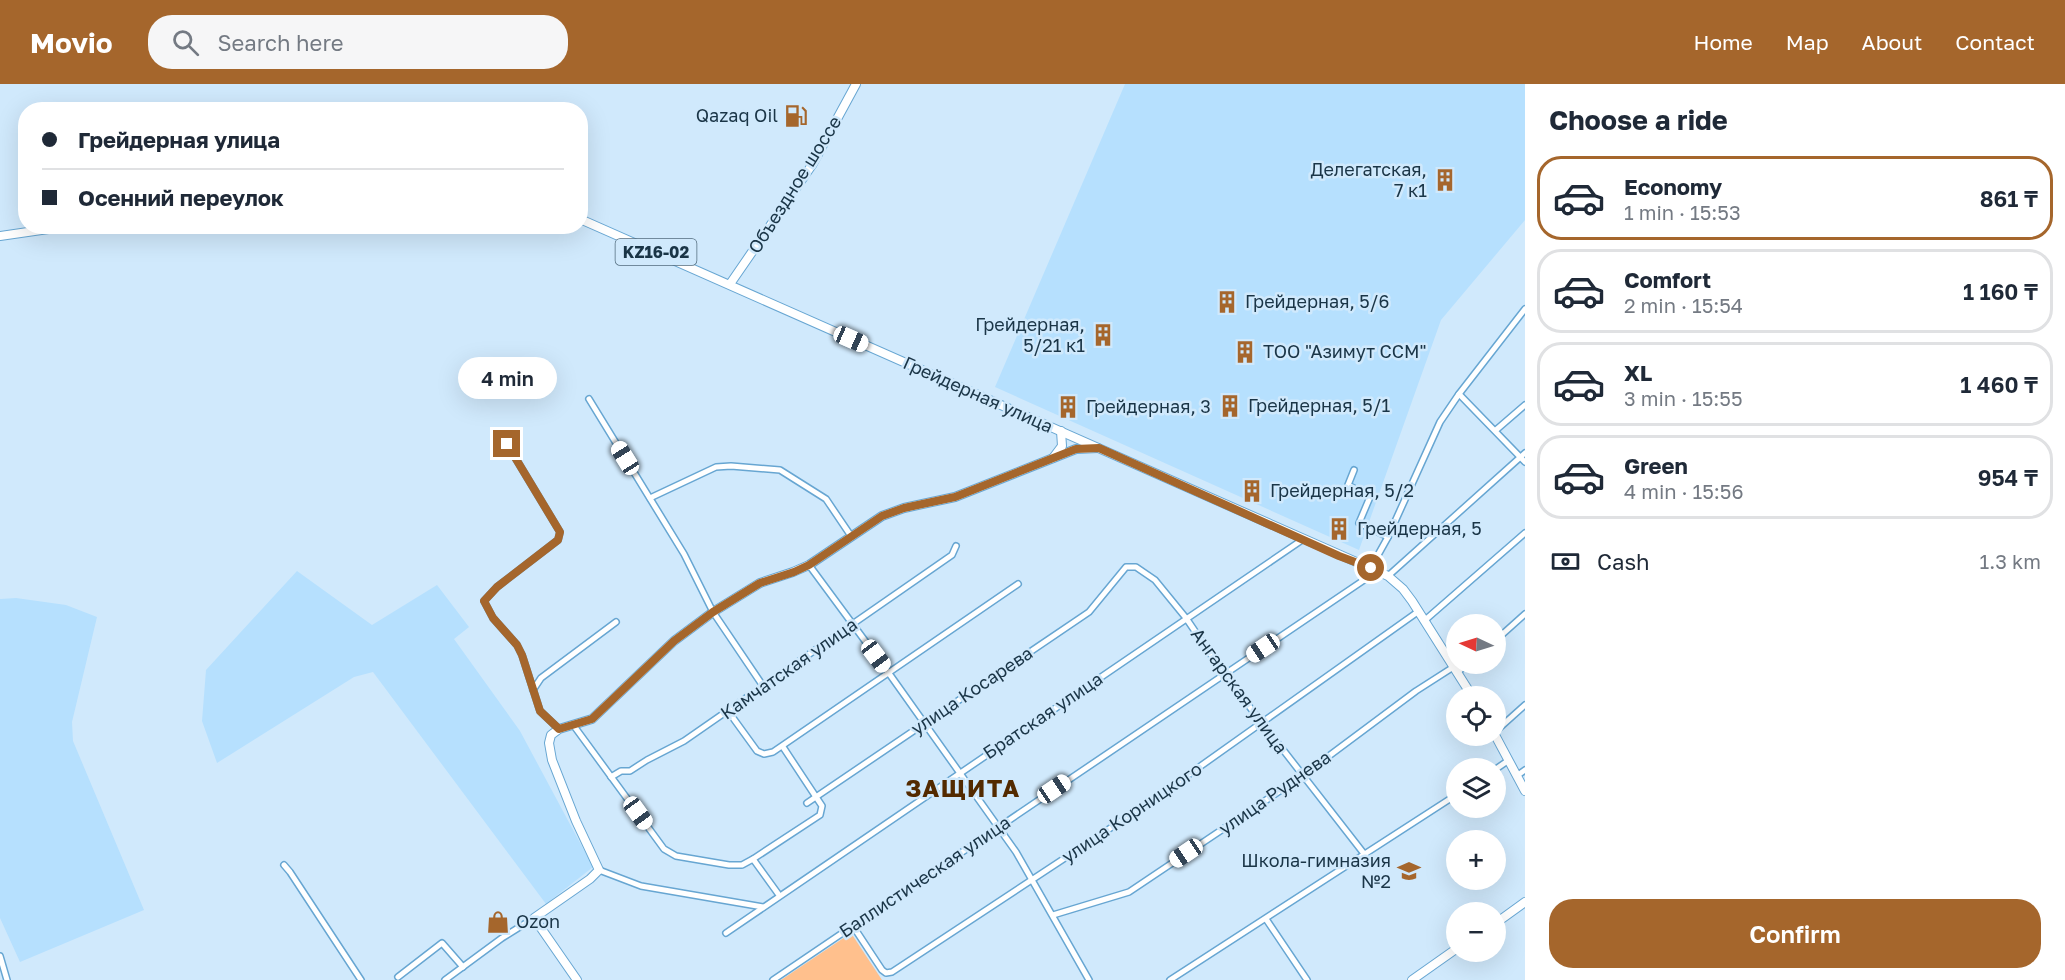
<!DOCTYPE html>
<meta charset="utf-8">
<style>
:root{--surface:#fff;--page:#f6f6f7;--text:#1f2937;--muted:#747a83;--line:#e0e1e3;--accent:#a5662c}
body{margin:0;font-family:"Golos Text",sans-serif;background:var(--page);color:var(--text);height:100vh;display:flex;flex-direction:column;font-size:22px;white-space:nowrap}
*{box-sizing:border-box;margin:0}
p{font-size:20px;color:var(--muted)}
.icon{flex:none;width:33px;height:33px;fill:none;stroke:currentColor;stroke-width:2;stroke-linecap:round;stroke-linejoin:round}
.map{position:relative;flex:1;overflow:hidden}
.side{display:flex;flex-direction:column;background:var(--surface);width:540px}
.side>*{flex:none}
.banner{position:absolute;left:18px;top:18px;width:570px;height:132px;border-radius:24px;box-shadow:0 6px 24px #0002;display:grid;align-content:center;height:132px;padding:0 24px;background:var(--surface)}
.needle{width:39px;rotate:274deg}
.buttons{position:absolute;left:1446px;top:530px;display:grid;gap:12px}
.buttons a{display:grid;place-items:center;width:60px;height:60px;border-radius:50%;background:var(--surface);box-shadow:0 6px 24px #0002;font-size:30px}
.end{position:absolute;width:27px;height:27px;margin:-14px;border:8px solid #a5662c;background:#fff;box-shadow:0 0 0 3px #fff}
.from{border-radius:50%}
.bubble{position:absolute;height:42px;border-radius:21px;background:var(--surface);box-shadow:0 6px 24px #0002;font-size:20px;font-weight:600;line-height:42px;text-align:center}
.car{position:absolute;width:18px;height:36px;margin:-18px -9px;border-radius:8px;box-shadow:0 0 4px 2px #0007;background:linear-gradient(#fff 24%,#345 0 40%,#fff 0 76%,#345 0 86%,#fff 0)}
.banner b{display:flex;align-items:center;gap:21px;height:57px;font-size:22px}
.banner b+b{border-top:2px solid var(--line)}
.banner i{width:15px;height:15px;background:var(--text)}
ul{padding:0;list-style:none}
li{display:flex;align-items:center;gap:18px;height:84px;margin:0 12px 9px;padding:0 12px;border:3px solid var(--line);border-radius:24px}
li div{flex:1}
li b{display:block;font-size:22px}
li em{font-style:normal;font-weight:600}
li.selected{border-color:var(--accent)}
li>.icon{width:54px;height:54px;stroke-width:1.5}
h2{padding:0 24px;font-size:27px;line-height:72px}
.pay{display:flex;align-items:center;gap:15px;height:66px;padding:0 24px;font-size:22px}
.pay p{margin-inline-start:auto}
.button{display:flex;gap:12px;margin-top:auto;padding:12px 24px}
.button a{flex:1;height:69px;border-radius:24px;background:var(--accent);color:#fff;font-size:24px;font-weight:600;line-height:69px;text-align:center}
header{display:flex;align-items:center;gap:36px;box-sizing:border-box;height:84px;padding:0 30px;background:var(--accent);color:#fff}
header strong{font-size:28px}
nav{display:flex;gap:33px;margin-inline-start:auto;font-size:21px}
.search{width:420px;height:54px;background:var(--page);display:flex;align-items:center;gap:15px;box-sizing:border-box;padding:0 21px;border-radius:24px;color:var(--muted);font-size:22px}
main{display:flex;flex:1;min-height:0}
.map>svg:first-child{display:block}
.built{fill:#b6e0fe}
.green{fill:#ffc08d}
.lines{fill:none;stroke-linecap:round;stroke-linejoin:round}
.street-casing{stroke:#67a6d2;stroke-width:8}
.secondary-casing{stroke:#67a6d2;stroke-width:10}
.primary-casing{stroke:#67a6d2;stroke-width:10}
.street{stroke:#fff;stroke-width:5}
.secondary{stroke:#fff;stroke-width:8}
.primary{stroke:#fff;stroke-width:8}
.route{stroke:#a5662c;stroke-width:8}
.labels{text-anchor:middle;stroke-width:5;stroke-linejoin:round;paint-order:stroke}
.shield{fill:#d0e9fc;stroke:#516b7d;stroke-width:1.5}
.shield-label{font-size:16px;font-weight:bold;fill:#1a3547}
.poi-label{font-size:18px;fill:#1a3547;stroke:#d0e9fc;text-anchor:start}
.street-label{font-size:18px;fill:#1a3547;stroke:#d0e9fc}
.district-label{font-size:24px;font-weight:bold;letter-spacing:1.5px;fill:#532a00;stroke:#d0e9fc}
</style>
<header>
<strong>Movio</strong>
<div class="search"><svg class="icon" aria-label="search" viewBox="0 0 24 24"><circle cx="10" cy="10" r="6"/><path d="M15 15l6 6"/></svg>Search here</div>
<nav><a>Home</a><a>Map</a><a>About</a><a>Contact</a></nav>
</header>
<main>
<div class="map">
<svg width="1525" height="896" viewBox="0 0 1525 896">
<rect width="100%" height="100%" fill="#d0e9fc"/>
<g class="built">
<path d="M 1125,0 L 1525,0 L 1525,136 L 1441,236 L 1359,466 L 995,303 Z"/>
<path d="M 297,487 L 372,541 L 437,501 L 469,543 L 454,555 L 520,647 L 593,783 L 546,820 L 373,588 L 354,593 L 217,679 L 202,637 L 206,586 Z"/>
<path d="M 16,514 L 66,521 L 97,533 L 72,638 L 73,657 L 144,826 L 20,878 L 0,834 L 0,515 Z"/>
</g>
<path class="green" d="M 851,849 L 882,896 L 781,896 Z"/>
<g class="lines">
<g class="street-casing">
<g id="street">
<path d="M 1459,310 L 1525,378"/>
<path d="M 589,315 L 684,470 L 713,528 L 763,602"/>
<path d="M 1496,346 L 1525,321"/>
<path d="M 507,360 L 560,448 L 558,456 L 497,503 L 484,517 L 493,534 L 517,561 L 522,571 L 540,627 L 559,645"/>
<path d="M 1354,386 L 1348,401 L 1370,413 L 1359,439 L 1388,453"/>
<path d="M 650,414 L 716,383 L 731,382 L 780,386 L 826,415 L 851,452"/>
<path d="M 809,481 L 888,588 L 1016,768 L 1089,896"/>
<path d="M 1388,492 L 1525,369"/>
<path d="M 1424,537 L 1525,449"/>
<path d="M 1496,556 L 1525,530"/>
<path d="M 1458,588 L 1468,579"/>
<path d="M 533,606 L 541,594 L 616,538"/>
<path d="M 728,627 L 757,667 L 764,670 L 773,668 L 1018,500"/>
<path d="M 574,642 L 664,765 L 676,772 L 729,781 L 742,781 L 753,775 L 779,811"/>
<path d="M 1496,647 L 1525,621"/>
<path d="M 1496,685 L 1509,676"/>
<path d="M 1518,691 L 1525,686"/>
<path d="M 611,693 L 621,687 L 630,687 L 647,676 L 684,657 L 952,471 L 956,462"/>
<path d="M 807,719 L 1089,528 L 1126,483 L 1136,483 L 1155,496 L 1186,534 L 1224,590 L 1365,771"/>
<path d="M 753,775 L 820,731 L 822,722 L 783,663"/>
<path d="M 284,781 L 290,788 L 361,896"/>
<path d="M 599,786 L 641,802 L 763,823"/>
<path d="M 1053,831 L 1129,808 L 1302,692 L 1416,607 L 1455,582"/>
<path d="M 1266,835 L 1307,896"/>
<path d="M 853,842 L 882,886 L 886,889 L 892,888 L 1150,718 L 1419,527"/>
<path d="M 726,849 L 1302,456"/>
<path d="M 0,872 L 7,896"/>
<path d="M 398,893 L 442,859 L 463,883"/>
<path d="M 445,896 L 502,854 L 534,834"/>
<path d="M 773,896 L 1364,496 L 1388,453 L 1440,338 L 1459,310 L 1525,225"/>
<path d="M 1170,896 L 1456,711"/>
</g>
</g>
<g class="secondary-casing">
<g id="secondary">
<path d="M 1053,374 L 1062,362 L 1061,347"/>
<path d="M 1496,839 L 1525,818"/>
<path d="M 577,896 L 534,834 L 590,795 L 599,786 L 576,737 L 552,676 L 549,659 L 551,651 L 559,645 L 592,635 L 674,557 L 713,528 L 760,499 L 793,488 L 809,481 L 882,432 L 904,424 L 955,413 L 1076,365 L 1098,364"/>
<path d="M 1412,896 L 1456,865"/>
</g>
</g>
<g class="primary-casing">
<g id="primary">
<path d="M 580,135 L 1388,492 L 1403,505 L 1412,517 L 1472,612"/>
<path d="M 0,152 L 69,142"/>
<path d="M 730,200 L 812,81 L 856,0"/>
<path d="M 1495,651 L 1525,707"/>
</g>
</g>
<use href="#street" class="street"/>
<use href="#secondary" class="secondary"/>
<use href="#primary" class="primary"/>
</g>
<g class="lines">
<path class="route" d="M 507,360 L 560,448 L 558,456 L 497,503 L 484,517 L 493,534 L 517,561 L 522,571 L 540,627 L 559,645 L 592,635 L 674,557 L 713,528 L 760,499 L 794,488 L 809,481 L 882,432 L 904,424 L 955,413 L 1076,365 L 1099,364 L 1339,472 L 1371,484"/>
</g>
<defs>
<g id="fuel-bare" transform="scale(1.8)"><path d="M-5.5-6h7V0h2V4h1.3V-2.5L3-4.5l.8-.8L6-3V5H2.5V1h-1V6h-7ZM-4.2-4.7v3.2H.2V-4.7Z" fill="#a5662c" stroke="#d0e9fc" stroke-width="2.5" paint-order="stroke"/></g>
<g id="building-bare" transform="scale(1.8)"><path d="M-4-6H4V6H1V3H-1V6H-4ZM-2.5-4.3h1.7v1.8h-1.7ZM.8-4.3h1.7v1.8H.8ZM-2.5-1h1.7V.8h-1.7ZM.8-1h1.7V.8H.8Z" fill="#a5662c" stroke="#d0e9fc" stroke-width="2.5" paint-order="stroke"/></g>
<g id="school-bare" transform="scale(1.8)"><path d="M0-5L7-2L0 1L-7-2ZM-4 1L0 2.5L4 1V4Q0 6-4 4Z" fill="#a5662c" stroke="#d0e9fc" stroke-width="2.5" paint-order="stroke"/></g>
<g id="shop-bare" transform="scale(1.8)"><path d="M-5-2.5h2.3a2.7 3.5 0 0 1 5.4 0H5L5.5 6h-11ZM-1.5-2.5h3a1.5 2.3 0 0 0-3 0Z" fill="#a5662c" stroke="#d0e9fc" stroke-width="2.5" paint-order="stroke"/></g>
</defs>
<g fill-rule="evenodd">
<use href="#fuel-bare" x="796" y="32"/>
<use href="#building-bare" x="1445" y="96"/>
<use href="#building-bare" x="1227" y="218"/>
<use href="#building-bare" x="1103" y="251"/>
<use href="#building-bare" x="1245" y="268"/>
<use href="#building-bare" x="1230" y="322"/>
<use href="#building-bare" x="1068" y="323"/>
<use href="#building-bare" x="1252" y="407"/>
<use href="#building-bare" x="1339" y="445"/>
<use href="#school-bare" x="1409" y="787"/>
<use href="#shop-bare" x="498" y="838"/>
</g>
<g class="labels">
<rect class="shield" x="615.5" y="155" width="81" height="26" rx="4.5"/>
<g class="shield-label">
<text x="656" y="174">KZ16-02</text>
</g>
<g class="poi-label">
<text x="778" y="38" text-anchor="end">Qazaq Oil</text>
<text x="1427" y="92" text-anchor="end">Делегатская,<tspan x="1427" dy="21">7 к1</tspan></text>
<text x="1245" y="224">Грейдерная, 5/6</text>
<text x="1085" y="247" text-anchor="end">Грейдерная,<tspan x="1085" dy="21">5/21 к1</tspan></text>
<text x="1263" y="274">ТОО "Азимут ССМ"</text>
<text x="1248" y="328">Грейдерная, 5/1</text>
<text x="1086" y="329">Грейдерная, 3</text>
<text x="1270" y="413">Грейдерная, 5/2</text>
<text x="1357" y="451">Грейдерная, 5</text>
<text x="1391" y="783" text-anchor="end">Школа-гимназия<tspan x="1391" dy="21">№2</tspan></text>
<text x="516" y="844">Ozon</text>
</g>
<g class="street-label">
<text transform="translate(795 101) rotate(-58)" y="6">Объездное шоссе</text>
<text transform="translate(978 311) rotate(24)" y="6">Грейдерная улица</text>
<text transform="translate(789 585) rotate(-35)" y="6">Камчатская улица</text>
<text transform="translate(972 607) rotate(-34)" y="6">улица Косарева</text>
<text transform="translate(1239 607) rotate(54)" y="6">Ангарская улица</text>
<text transform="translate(1043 632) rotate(-34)" y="6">Братская улица</text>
<text transform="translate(1275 709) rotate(-35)" y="6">улица Руднева</text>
<text transform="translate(1132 729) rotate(-34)" y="6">улица Корницкого</text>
<text transform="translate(925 793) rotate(-34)" y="6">Баллистическая улица</text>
</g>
<g class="district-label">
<text x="963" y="713">ЗАЩИТА</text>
</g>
</g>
</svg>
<div class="buttons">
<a><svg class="needle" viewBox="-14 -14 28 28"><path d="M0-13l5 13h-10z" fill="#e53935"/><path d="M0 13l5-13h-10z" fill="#747a83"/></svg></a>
<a><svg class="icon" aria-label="locate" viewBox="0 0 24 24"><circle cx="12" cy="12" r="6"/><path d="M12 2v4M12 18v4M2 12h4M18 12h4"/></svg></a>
<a><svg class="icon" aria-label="layers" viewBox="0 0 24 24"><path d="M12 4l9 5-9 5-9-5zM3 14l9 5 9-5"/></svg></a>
<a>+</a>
<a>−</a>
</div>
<i class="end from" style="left:1371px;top:484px"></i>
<i class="end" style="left:507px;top:360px"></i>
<div class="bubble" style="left:458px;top:273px;width:99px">4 min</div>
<i class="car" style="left:851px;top:255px;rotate:114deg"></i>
<i class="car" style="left:625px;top:374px;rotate:328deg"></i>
<i class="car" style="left:1263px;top:564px;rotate:236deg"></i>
<i class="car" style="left:876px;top:572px;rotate:143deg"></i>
<i class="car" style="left:1054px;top:705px;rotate:56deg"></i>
<i class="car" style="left:638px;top:729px;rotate:144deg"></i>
<i class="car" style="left:1186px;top:769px;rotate:236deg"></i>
<div class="banner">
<b><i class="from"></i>Грейдерная улица</b>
<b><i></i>Осенний переулок</b>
</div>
</div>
<section class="side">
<h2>Choose a ride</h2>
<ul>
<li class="selected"><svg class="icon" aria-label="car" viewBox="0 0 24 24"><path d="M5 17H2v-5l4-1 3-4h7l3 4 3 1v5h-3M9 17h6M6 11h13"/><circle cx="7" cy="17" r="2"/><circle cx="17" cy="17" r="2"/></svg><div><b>Economy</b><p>1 min · 15:53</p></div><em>861 ₸</em></li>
<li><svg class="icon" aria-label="car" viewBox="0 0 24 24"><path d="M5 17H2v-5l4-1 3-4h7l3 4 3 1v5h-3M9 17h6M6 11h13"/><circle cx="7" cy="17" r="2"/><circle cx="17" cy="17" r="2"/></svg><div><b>Comfort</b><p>2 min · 15:54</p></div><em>1 160 ₸</em></li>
<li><svg class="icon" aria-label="car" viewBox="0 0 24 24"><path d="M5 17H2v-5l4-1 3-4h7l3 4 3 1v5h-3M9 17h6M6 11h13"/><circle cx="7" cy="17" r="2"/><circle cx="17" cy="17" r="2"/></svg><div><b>XL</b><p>3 min · 15:55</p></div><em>1 460 ₸</em></li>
<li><svg class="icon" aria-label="car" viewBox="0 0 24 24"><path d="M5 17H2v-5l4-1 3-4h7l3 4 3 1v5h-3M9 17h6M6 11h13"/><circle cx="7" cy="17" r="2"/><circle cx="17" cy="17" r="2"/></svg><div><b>Green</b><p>4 min · 15:56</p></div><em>954 ₸</em></li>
</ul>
<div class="pay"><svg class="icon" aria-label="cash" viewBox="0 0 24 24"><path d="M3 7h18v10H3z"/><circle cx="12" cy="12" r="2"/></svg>Cash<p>1.3 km</p></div>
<div class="button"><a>Confirm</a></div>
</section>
</main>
